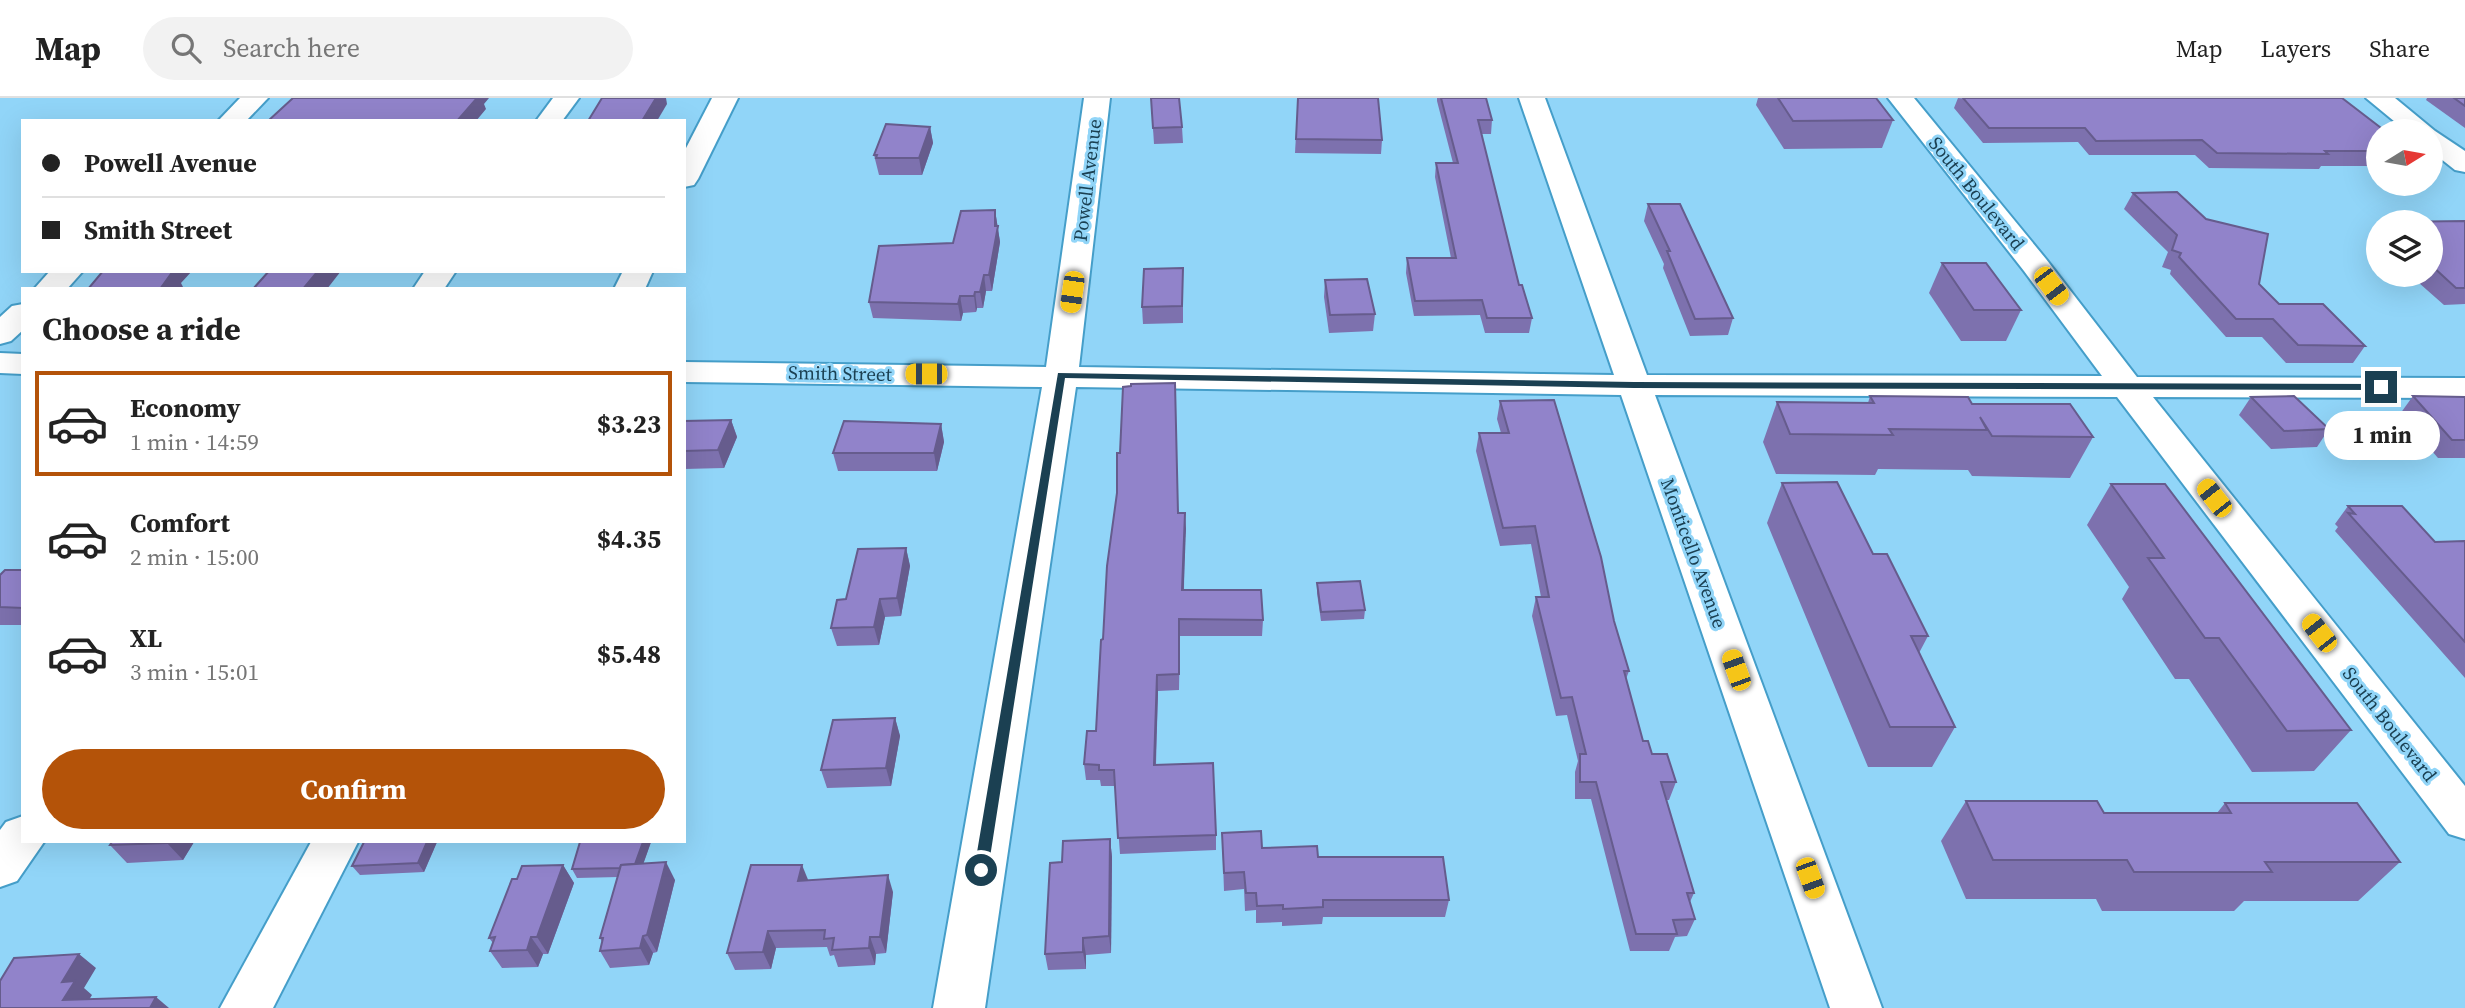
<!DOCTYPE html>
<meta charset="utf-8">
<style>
:root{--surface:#fff;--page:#f2f2f2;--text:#222;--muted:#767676;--line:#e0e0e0;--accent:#b45309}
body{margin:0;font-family:"Source Serif 4",serif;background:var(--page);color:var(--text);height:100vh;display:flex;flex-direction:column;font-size:26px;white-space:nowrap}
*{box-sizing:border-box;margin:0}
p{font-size:23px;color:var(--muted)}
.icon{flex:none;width:38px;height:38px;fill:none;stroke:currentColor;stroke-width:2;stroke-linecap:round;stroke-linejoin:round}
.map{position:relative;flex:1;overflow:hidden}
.drawer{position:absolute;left:21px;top:189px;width:665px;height:556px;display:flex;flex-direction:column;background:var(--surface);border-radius:0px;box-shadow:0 7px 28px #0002}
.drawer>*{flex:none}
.top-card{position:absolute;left:21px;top:21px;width:665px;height:154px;border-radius:0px;box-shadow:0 7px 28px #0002;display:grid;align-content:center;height:154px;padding:0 21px;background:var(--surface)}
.needle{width:46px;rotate:79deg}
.buttons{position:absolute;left:2366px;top:21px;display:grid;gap:14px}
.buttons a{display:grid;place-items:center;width:77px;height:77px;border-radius:50%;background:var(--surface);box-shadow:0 7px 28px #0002;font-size:35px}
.end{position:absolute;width:32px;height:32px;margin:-16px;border:9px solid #1b4052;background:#fff;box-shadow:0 0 0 4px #fff}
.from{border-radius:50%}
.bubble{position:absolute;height:49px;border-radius:24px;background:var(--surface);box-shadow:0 7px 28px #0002;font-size:23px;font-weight:700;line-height:49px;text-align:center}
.car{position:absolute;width:21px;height:42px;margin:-21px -10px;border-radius:9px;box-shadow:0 0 5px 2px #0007;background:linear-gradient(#f5c518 24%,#345 0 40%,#f5c518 0 76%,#345 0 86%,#f5c518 0)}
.top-card b{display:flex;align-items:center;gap:24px;height:66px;font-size:26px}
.top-card b+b{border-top:2px solid var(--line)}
.top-card i{width:18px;height:18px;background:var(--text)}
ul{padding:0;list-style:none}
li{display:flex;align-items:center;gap:21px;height:105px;margin:0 14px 10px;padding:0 7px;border:4px solid transparent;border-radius:0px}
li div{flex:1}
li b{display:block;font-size:26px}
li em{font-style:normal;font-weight:700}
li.on{border-color:var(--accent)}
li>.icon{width:63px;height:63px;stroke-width:1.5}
h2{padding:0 21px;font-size:32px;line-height:84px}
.button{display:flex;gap:14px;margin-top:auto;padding:14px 21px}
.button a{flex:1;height:80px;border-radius:42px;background:var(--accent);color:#fff;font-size:28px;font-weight:700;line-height:80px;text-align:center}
header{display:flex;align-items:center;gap:42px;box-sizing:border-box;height:98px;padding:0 35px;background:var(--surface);border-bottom:2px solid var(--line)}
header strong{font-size:33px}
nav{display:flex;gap:38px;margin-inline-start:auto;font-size:24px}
.search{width:490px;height:63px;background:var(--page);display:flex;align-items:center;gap:18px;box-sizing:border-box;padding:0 24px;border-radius:38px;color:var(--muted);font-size:26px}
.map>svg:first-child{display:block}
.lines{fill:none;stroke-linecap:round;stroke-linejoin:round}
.minor-casing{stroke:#459ec9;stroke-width:4}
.minor{fill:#fff;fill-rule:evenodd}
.wall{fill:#7d71ae}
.shaded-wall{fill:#665c8d}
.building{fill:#9183ca;stroke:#665c8d;stroke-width:2}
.route{fill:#1b4052}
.labels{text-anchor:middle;stroke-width:6;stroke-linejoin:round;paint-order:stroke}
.street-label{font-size:19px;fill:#1b4052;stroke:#91d5f8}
</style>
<header>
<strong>Map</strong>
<div class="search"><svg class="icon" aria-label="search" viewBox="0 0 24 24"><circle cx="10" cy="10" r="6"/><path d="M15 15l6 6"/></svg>Search here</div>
<nav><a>Map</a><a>Layers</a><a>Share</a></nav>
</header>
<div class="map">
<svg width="2465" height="910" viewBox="0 0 2465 910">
<rect width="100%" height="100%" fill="#91d5f8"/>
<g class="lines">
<g class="minor-casing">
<g id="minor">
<path d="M 240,0 L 268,0 L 246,23 L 218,23 Z"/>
<path d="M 553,0 L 579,0 L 562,23 L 536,23 Z"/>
<path d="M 712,0 L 738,0 L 698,81 L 694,87 L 684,89 L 684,54 Z"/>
<path d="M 1084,0 L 1110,0 L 1079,269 L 1614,277 L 1519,0 L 1545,0 L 1647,277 L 2102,278 L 2024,173 L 1888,0 L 1914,0 L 2046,161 L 2137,279 L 2465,280 L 2465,300 L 2153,299 L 2465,688 L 2465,741 L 2449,736 L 2117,299 L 1655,297 L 1882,910 L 1830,910 L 1621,297 L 1076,289 L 985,910 L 933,910 L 1042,289 L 684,284 L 684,264 L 1046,269 Z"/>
<path d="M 2366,0 L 2395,0 L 2435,33 L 2465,53 L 2465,74 L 2455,72 L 2431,53 L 2431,33 L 2406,33 Z"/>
<path d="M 50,173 L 83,173 L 67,191 L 34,191 Z"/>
<path d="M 425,173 L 456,173 L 444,191 L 413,191 Z"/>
<path d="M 623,173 L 653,173 L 645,191 L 614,191 Z"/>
<path d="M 23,206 L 23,232 L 11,243 L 0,246 L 0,219 L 12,208 Z"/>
<path d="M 0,255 L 23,256 L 23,276 L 0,275 Z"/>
<path d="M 23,718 L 23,744 L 44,744 L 17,783 L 0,789 L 0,732 L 6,724 Z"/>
<path d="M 311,744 L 358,744 L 273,910 L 220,910 Z"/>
</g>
</g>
<use href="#minor" class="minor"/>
</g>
<g class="wall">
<path d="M 1151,0 L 1182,29 L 1183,45 L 1154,46 Z"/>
<path d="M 1298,0 L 1382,42 L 1381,56 L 1295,55 Z"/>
<path d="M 1437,0 L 1486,0 L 1492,22 L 1491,36 L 1481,36 L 1519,187 L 1532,220 L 1529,235 L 1485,235 L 1480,217 L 1414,218 L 1406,175 L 1407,160 L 1451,160 L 1435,79 L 1436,65 L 1453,65 L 1437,3 Z"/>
<path d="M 1758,0 L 1876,0 L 1893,22 L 1882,50 L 1784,51 L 1756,7 Z"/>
<path d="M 1958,0 L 2378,33 L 2378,68 L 2321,68 L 2319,71 L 2209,70 L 2195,57 L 2089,57 L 2078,44 L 1983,45 L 1954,10 Z"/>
<path d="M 2427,0 L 2465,0 L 2465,30 L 2426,2 Z"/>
<path d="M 930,29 L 933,45 L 922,77 L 879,77 L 874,57 Z"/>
<path d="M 2133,95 L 2259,186 L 2279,206 L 2365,248 L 2353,265 L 2286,265 L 2262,239 L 2226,239 L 2170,176 L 2171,172 L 2162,169 L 2168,154 L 2124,111 Z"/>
<path d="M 1648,106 L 1733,220 L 1728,237 L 1690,238 L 1663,170 L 1664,166 L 1644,123 Z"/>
<path d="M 995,112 L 1000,144 L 992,193 L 986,193 L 983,210 L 977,210 L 976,214 L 963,215 L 961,223 L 873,220 L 869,204 L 953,145 Z"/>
<path d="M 2465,123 L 2465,206 L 2444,207 L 2410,177 L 2431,177 L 2431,124 Z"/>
<path d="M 2378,130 L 2378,148 L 2371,141 Z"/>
<path d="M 1942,165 L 2021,212 L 2006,243 L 1961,243 L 1929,195 Z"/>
<path d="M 1325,182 L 1375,216 L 1373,233 L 1329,235 L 1324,199 Z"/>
<path d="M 1183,187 L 1183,225 L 1143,226 L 1142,209 Z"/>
<path d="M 1870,298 L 2093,339 L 2070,380 L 1972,378 L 1968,372 L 1878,371 L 1875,377 L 1776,376 L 1763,344 L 1777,304 L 1868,305 Z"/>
<path d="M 2413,298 L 2465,299 L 2465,360 L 2438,360 L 2400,316 Z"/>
<path d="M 2251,299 L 2329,331 L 2317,349 L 2271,351 L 2239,317 Z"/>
<path d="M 1500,303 L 1614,523 L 1629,573 L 1626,581 L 1643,643 L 1652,656 L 1676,684 L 1669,702 L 1666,702 L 1694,795 L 1690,804 L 1695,821 L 1687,838 L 1675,839 L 1669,853 L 1630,853 L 1591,701 L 1575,701 L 1575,674 L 1578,663 L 1567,617 L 1556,618 L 1532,518 L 1536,499 L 1541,499 L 1531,446 L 1500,448 L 1476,353 L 1479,335 L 1501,335 L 1497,321 Z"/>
<path d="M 731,322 L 737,339 L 724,370 L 684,371 L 684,323 Z"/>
<path d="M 941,326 L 944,344 L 937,373 L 838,373 L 833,355 Z"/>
<path d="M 1782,385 L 1873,456 L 1928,538 L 1919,555 L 1955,629 L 1932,669 L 1868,669 L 1767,425 Z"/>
<path d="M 2111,386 L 2351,632 L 2314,673 L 2252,674 L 2189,581 L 2175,581 L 2122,501 L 2129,489 L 2087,427 Z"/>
<path d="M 2348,408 L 2435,444 L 2465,443 L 2465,580 L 2335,433 L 2338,429 L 2335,426 Z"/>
<path d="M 1179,415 L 1185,415 L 1184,492 L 1263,522 L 1262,538 L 1180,538 L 1179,592 L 1158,593 L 1156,667 L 1216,737 L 1216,752 L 1120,756 L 1115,688 L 1101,688 L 1100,682 L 1086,682 L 1084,666 L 1096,633 L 1103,541 Z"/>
<path d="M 906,450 L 910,468 L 901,518 L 885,519 L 879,547 L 837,548 L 831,530 L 846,501 Z"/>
<path d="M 23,472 L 23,527 L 0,527 L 0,477 Z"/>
<path d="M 1317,485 L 1365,512 L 1364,521 L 1321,523 L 1317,495 Z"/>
<path d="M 895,620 L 900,638 L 891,688 L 827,690 L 821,672 Z"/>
<path d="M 1966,703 L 2104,715 L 2217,715 L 2225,705 L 2400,764 L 2358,803 L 2244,803 L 2234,813 L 2102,813 L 2096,801 L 1966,801 L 1941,743 Z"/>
<path d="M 1222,735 L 1262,750 L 1318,759 L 1449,802 L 1445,819 L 1323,819 L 1322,826 L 1282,828 L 1282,824 L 1256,825 L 1256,812 L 1245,813 L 1244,791 L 1224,793 Z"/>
<path d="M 1110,741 L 1112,759 L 1111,855 L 1086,857 L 1086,871 L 1048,872 L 1045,856 L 1062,764 Z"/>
<path d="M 112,744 L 194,744 L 183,762 L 127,765 L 110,747 Z"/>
<path d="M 437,744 L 424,774 L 360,777 L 352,768 Z"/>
<path d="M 580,744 L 651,744 L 643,766 L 675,782 L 657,854 L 653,855 L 649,867 L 610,870 L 600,853 L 602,844 L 600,840 L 618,779 L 577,780 L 572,771 Z"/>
<path d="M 563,767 L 574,785 L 548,856 L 543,856 L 538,869 L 502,870 L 490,853 L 493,845 L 489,840 L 517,781 Z"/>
<path d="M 808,782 L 893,794 L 886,855 L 876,856 L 875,867 L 838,869 L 834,857 L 830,858 L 827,849 L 776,850 L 771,871 L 735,872 L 727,855 Z"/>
</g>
<g class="shaded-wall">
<path d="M 475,0 L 489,0 L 484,6 L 486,11 L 476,23 L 457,23 Z"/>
<path d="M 656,0 L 666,0 L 667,6 L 657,23 L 642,23 Z"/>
<path d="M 930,29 L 933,45 L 922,77 L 919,60 Z"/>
<path d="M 995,112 L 1000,144 L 992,193 L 989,177 L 995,128 Z"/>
<path d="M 166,173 L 192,173 L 181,185 L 183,189 L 182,191 L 160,191 Z"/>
<path d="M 318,173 L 341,173 L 327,191 L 303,191 Z"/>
<path d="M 984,177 L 986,193 L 983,210 L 980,194 Z"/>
<path d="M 975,194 L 977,210 L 976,214 L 974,198 Z"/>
<path d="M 960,198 L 963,215 L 961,223 L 958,206 Z"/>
<path d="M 731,322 L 737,339 L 724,370 L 718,352 Z"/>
<path d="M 941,326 L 944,344 L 937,373 L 934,355 Z"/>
<path d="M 1185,415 L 1186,431 L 1183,508 L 1182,492 Z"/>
<path d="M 906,450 L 910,468 L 901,518 L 897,500 Z"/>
<path d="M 880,501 L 885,519 L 879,547 L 874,529 Z"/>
<path d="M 1157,577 L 1158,593 L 1155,683 L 1154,667 Z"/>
<path d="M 895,620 L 900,638 L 891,688 L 886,670 Z"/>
<path d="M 1110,741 L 1112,759 L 1111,855 L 1109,838 Z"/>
<path d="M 167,744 L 194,744 L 183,762 L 167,745 Z"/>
<path d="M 427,744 L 437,744 L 424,774 L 418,765 Z"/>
<path d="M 643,744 L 651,744 L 639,778 L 634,769 Z"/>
<path d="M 666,764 L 675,782 L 657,854 L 647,837 Z"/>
<path d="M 563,767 L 574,785 L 548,856 L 537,839 Z"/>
<path d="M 802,767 L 809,784 L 798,783 Z"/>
<path d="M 888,777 L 893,794 L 886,855 L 880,839 Z"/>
<path d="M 768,833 L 776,850 L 771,871 L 763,854 Z"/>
<path d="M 643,838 L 653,855 L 649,867 L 640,850 Z"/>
<path d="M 531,839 L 543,856 L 538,869 L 527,852 Z"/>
<path d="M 870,839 L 876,856 L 875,867 L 869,850 Z"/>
<path d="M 1083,840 L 1086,857 L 1086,871 L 1083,854 Z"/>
<path d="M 79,856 L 96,870 L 84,890 L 92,897 L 84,910 L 63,902 L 62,884 Z"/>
<path d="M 156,899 L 169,910 L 150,910 Z"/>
</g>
<g class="building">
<path d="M 293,0 L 477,0 L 457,23 L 268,23 Z"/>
<path d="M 602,0 L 656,0 L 642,23 L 588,23 Z"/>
<path d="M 1151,0 L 1179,0 L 1182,29 L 1153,30 Z"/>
<path d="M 1298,0 L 1378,0 L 1382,42 L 1296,41 Z"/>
<path d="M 1441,0 L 1486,0 L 1492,22 L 1478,22 L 1519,187 L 1522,187 L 1532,220 L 1487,220 L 1482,202 L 1415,203 L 1407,160 L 1456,160 L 1436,65 L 1458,65 Z"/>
<path d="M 1778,0 L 1876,0 L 1893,22 L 1793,23 Z"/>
<path d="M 1963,0 L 2342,0 L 2385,33 L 2378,33 L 2378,53 L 2325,53 L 2328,56 L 2217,55 L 2202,42 L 2096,43 L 2085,30 L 1989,30 Z"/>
<path d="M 2454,0 L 2465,0 L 2465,8 Z"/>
<path d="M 886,26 L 930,29 L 919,60 L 876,60 L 877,57 L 874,57 Z"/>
<path d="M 2177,94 L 2206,121 L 2268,136 L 2259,186 L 2279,206 L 2323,206 L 2365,248 L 2298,247 L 2273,221 L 2236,221 L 2179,159 L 2181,155 L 2172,152 L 2177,137 L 2133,95 Z"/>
<path d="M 1648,106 L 1680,106 L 1733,220 L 1695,221 L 1667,153 L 1670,153 Z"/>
<path d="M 995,112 L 995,128 L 998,128 L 989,177 L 984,177 L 980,194 L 975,194 L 974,198 L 960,198 L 958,206 L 869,204 L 879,148 L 953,145 L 961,113 Z"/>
<path d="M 2465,123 L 2465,190 L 2456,190 L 2431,167 L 2431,124 L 2388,124 Z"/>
<path d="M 1942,165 L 1986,165 L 2021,212 L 1974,212 Z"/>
<path d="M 1183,170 L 1182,208 L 1142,209 L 1144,171 Z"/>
<path d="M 103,173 L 173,173 L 160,191 L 88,191 Z"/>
<path d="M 269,173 L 318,173 L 303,191 L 253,191 Z"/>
<path d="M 1367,181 L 1375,216 L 1330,217 L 1325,182 Z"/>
<path d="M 1175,285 L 1178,415 L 1185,415 L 1182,492 L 1261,492 L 1263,522 L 1179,521 L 1179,576 L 1157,577 L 1154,667 L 1213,665 L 1216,737 L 1118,740 L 1114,672 L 1099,672 L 1099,667 L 1084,666 L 1087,633 L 1096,633 L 1101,542 L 1103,541 L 1107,468 L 1117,395 L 1117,355 L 1120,355 L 1123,289 L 1131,288 L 1131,286 Z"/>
<path d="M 1870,298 L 1968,299 L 1972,306 L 2070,306 L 2093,339 L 1992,338 L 1980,319 L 1987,332 L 1889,331 L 1893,337 L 1790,336 L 1777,304 L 1874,305 Z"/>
<path d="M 2294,298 L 2329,331 L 2284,333 L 2251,299 Z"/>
<path d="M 2413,298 L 2465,299 L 2465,342 L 2452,342 Z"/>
<path d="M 1554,302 L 1601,459 L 1614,523 L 1629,573 L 1624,573 L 1643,643 L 1648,643 L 1652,656 L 1667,656 L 1676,684 L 1661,684 L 1694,795 L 1687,795 L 1695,821 L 1673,822 L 1677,836 L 1636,836 L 1596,684 L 1580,684 L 1580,656 L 1586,656 L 1572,599 L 1561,600 L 1536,499 L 1549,499 L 1535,428 L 1503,430 L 1479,335 L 1509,335 L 1500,303 Z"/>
<path d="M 731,322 L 718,352 L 684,353 L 684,323 Z"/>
<path d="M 844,323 L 941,326 L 934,355 L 833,355 Z"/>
<path d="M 1837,384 L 1873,456 L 1887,456 L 1928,538 L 1911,538 L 1955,629 L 1890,629 L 1782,385 Z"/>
<path d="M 2111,386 L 2165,386 L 2351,632 L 2287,633 L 2219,540 L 2205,540 L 2148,460 L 2164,460 Z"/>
<path d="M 2348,408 L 2402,408 L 2435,444 L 2465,443 L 2465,544 L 2348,415 L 2355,416 Z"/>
<path d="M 906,450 L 897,500 L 880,501 L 874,529 L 831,530 L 837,502 L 846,501 L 858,451 Z"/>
<path d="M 5,472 L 23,472 L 23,510 L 0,509 L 0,477 Z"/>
<path d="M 1360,483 L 1365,512 L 1321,514 L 1317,485 Z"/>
<path d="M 895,620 L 886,670 L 821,672 L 833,622 Z"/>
<path d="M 1966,703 L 2097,703 L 2104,715 L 2231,715 L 2225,705 L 2357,705 L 2400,764 L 2265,764 L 2272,774 L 2134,774 L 2127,762 L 1993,762 Z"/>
<path d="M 1261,733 L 1262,750 L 1317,748 L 1318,759 L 1443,759 L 1449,802 L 1323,802 L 1323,809 L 1283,811 L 1283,807 L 1257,808 L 1256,795 L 1246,795 L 1244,774 L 1224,775 L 1222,735 Z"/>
<path d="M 1110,741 L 1109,838 L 1083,840 L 1083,854 L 1045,856 L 1050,765 L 1062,764 L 1063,743 Z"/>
<path d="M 112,744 L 167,744 L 167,745 L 110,747 Z"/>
<path d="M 364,744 L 427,744 L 418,765 L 352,768 Z"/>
<path d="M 580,744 L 643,744 L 635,766 L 621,767 L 620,770 L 572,771 Z"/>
<path d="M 666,764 L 647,837 L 643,838 L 640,850 L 600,853 L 603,840 L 600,840 L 621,767 Z"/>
<path d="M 563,767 L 537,839 L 531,839 L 527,852 L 490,853 L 495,839 L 489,840 L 512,781 L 517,781 L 522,768 Z"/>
<path d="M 751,767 L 802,767 L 798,783 L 888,777 L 880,839 L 870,839 L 869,850 L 832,852 L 834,840 L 824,841 L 825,832 L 768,833 L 763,854 L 727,855 Z"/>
<path d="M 79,856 L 62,884 L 75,883 L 63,902 L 156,899 L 150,910 L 0,910 L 0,883 L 14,860 Z"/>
</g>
<path class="route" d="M 1058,275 L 1634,284 L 2381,286 L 2386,289 L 2381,292 L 1634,290 L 1065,280 L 988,772 L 981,779 L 974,772 Z"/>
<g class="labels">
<g class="street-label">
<text transform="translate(1087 82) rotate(-83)" y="7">Powell Avenue</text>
<text transform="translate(1977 95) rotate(51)" y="7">South Boulevard</text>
<text transform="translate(840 275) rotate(1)" y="7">Smith Street</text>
<text transform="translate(1694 455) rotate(70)" y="7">Monticello Avenue</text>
<text transform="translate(2390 626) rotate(52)" y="7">South Boulevard</text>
</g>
</g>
</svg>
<div class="buttons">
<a><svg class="needle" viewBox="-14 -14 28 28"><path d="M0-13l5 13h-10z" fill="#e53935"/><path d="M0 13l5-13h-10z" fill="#767676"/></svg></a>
<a><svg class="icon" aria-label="layers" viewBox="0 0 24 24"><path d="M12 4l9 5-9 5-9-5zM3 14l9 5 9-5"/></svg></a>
</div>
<i class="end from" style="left:981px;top:772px"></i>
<i class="end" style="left:2381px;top:289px"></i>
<div class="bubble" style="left:2324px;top:313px;width:116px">1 min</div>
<i class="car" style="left:2051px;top:188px;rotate:143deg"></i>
<i class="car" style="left:1072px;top:194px;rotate:188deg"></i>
<i class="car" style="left:926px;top:276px;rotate:270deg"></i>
<i class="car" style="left:2214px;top:400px;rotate:322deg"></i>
<i class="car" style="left:2319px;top:535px;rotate:322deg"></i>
<i class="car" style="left:1736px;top:572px;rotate:340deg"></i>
<i class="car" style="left:1810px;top:780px;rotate:160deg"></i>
<div class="top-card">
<b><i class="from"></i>Powell Avenue</b>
<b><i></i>Smith Street</b>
</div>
<section class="drawer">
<h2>Choose a ride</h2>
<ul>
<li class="on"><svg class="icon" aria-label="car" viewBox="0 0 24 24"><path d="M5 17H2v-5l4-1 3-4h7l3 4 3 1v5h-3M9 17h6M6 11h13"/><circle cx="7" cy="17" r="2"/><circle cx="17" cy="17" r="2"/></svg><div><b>Economy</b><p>1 min · 14:59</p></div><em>$3.23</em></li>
<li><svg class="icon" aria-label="car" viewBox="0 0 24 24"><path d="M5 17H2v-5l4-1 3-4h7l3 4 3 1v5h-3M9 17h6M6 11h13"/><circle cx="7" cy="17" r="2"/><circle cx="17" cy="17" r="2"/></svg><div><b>Comfort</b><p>2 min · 15:00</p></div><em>$4.35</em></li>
<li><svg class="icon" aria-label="car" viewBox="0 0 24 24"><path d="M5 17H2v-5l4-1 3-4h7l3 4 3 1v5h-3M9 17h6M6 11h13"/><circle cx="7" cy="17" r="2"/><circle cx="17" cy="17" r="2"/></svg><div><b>XL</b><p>3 min · 15:01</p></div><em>$5.48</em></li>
</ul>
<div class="button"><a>Confirm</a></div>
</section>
</div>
